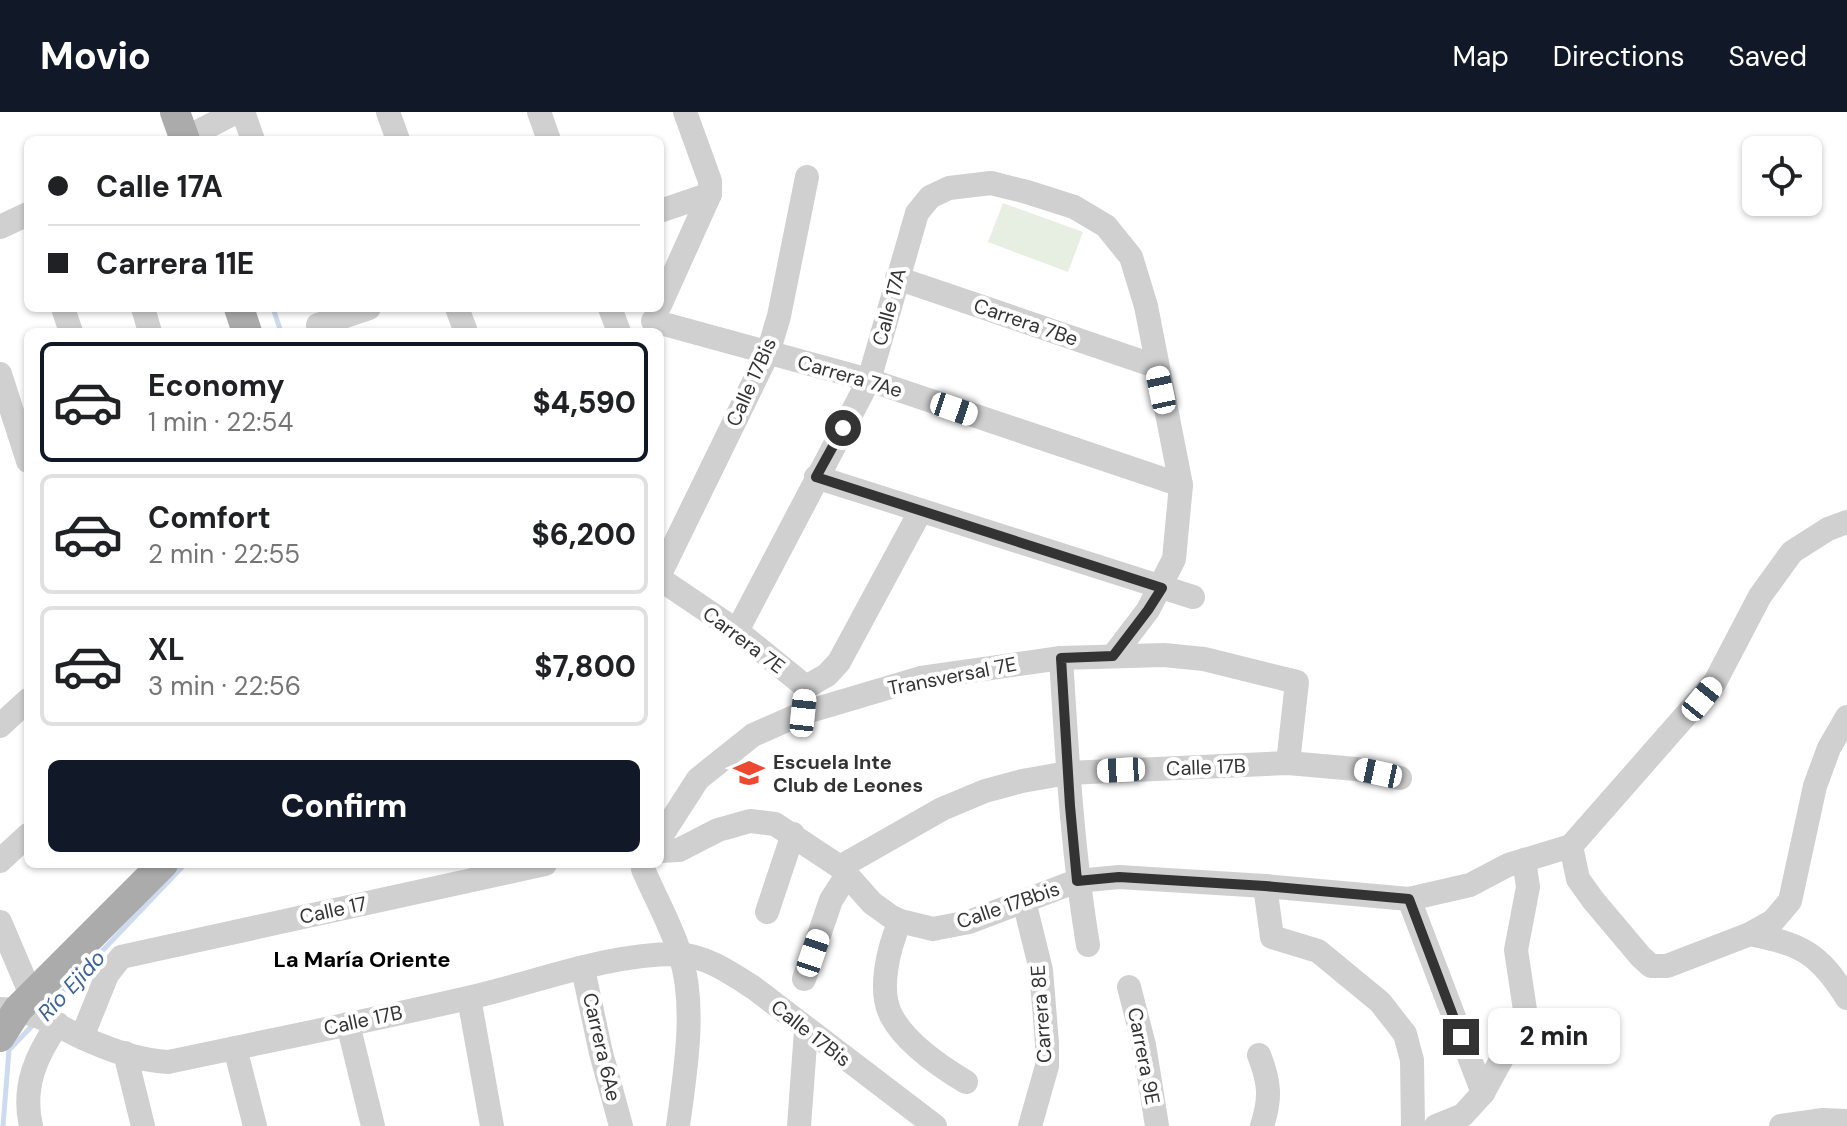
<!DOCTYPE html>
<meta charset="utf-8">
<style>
:root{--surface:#fff;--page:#f6f6f6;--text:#202124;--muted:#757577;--line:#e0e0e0;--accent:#111827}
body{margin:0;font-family:"DM Sans",sans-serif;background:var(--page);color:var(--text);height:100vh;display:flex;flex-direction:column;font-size:30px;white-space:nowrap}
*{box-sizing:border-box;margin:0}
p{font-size:26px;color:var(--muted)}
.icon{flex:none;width:44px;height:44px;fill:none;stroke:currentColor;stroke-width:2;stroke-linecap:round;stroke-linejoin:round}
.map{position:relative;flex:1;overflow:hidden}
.drawer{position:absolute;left:24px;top:216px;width:640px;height:540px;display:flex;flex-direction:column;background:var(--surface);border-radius:12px;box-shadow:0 2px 6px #0004}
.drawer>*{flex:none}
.top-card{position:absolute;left:24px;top:24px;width:640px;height:176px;border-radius:12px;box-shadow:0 2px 6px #0004;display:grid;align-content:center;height:176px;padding:0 24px;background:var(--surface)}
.buttons{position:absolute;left:1742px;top:24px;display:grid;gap:16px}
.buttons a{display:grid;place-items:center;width:80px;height:80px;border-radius:12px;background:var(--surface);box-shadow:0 2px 6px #0004;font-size:40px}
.end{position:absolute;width:36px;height:36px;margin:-18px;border:10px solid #333;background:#fff;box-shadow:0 0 0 4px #fff}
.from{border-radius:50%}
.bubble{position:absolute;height:56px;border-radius:12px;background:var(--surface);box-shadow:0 2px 6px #0004;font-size:26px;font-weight:800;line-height:56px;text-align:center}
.car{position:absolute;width:24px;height:48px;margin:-24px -12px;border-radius:10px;box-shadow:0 0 6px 2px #0007;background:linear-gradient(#fff 24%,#345 0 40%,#fff 0 76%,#345 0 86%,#fff 0)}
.top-card b{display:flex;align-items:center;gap:28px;height:76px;font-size:30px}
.top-card b+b{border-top:2px solid var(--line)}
.top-card i{width:20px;height:20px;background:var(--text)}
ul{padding:14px 0 0;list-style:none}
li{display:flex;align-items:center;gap:24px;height:120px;margin:0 16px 12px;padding:0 8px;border:4px solid var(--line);border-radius:12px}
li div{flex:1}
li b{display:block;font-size:30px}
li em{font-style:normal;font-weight:800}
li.selected{border-color:var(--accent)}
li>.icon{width:72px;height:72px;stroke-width:1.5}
.action{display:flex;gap:16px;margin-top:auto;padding:16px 24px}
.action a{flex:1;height:92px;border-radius:12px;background:var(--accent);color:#fff;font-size:32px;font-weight:800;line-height:92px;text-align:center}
header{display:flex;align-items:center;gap:48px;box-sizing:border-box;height:112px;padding:0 40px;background:var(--accent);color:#fff}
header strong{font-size:38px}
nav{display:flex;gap:44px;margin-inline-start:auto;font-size:28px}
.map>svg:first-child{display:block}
.pitch{fill:#e6efe1}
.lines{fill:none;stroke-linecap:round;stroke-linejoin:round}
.stream{stroke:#cddbef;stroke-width:5}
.minor{stroke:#d0d0d0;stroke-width:24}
.major{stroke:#ababab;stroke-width:30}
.route{stroke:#333;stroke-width:10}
.labels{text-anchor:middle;stroke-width:8;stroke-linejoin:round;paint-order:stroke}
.street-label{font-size:20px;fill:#333;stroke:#fff}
.poi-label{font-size:20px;font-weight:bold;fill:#333;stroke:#fff;text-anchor:start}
.neighbourhood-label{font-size:22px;font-weight:bold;fill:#000;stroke:#fff}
.water-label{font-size:22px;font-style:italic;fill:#3b629a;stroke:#fff}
</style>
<header>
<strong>Movio</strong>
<nav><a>Map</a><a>Directions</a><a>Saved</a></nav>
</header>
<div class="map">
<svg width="1847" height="1014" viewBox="0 0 1847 1014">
<rect width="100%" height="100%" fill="#fff"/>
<path class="pitch" d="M 1003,91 L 1083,120 L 1068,160 L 988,130 Z"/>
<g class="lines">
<g class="stream">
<path d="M 273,196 L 281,220"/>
<path d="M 45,899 L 185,752"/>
<path d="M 3,1014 L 9,938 L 33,913"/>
</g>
<g class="minor">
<path d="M 243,0 L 253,28"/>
<path d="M 388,0 L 398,28"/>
<path d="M 539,0 L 549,28"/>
<path d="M 182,28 L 236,0"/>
<path d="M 660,99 L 710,82"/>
<path d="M 0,115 L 28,102"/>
<path d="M 897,166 L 1155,254"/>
<path d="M 660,193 L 710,82 L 710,69 L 685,0"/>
<path d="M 63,196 L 71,220"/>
<path d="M 143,196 L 150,220"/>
<path d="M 457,196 L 466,220"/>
<path d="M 610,196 L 619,220"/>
<path d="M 653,209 L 869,268 L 1181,373"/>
<path d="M 318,213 L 369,196"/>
<path d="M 0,262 L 28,349"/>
<path d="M 816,365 L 1193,485"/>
<path d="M 660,462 L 768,241 L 779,204 L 807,65"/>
<path d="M 660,467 L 737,519 L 806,575"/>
<path d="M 737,519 L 869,268 L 917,101 L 930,85 L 949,76 L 991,71 L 1027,80 L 1074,95 L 1106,114 L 1131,145 L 1146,194 L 1181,373 L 1174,447 L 1148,498 L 1113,544"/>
<path d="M 1061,546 C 1067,642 1072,737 1088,833"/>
<path d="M 806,575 L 827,563 L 839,550 L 920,400"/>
<path d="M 0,614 L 28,588"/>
<path d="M 660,726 L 698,667 L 753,623 L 803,601 L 921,566 L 1061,546 L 1164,543 L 1204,547 L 1297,570 L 1288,651"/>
<path d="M 1571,734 L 1578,767 L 1593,788 L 1641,845 L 1651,854 L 1667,854 L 1750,822 L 1773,809 L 1790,789 L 1815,674 L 1829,636 L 1847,605"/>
<path d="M 1571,734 L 1715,570 L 1760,484 L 1792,440 L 1828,417 L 1847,410"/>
<path d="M 660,739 L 679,738 L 718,718 L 750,709 L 775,712 L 840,755 L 872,791 L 890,804 L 900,809 L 933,817 L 969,810 L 1077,769 L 1119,765 L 1265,774 L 1409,787 L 1470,773 L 1508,753 L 1571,734"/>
<path d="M 0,749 L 28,723"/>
<path d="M 840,755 L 942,697 L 985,679 L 1022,669 L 1068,661 L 1288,651 L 1356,657 L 1400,666"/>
<path d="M 643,757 C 655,785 671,813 680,842 C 697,894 685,961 678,1014"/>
<path d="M 1265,774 L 1272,825 L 1318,839 L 1380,890 L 1405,922 L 1412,948 L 1413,1014"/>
<path d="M 1409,787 L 1483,981"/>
<path d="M 1024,789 L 1041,858 L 1047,931 L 1047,954 L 1030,1014"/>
<path d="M 767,800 L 793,722"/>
<path d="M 900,809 C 889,835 877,879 892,905 C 906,931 941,955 966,970"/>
<path d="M 0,810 L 32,885"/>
<path d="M 1750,822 C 1802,833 1818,840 1847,886"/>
<path d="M 583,857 L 601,941 L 621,1014"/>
<path d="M 804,867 L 831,788 L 847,763"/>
<path d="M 1129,875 L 1144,933 L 1157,1014"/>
<path d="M 469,886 L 492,1014"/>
<path d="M 0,897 C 32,897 55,913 83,926 C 110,938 139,949 168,950 C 268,929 368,909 468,886 C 535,871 606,842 676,842 C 705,843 731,861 754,876 L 935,1014"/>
<path d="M 348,912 L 373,1014"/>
<path d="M 82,925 L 107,863 L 121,845 L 545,752"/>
<path d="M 235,936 L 255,1014"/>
<path d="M 125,941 L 143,1014"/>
<path d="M 1259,943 C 1270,971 1271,986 1262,1014"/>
<path d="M 31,1014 C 22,975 36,943 58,912"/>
<path d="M 799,1014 L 806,919"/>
<path d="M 1436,1014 L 1463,1003 L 1483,981 L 1517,919 L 1525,898 L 1516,838 L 1528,775 L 1524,748"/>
<path d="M 1781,1014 L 1823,1008 L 1847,1009"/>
</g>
<g class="major">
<path d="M 175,0 L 185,28"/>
<path d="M 239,196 L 247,220"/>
<path d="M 0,925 L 18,897 L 163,752"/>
</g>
</g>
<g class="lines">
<path class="route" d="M 843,316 L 816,365 L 1162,476 L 1148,498 L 1113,544 L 1061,546 L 1070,694 L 1077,769 L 1119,765 L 1265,774 L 1409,787 L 1461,925"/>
</g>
<defs>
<g id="school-bare" transform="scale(2.4)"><path d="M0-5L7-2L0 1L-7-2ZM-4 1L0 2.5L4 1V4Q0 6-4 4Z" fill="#ed4931" stroke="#fff" stroke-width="2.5" paint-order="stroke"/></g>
</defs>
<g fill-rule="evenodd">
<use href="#school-bare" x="749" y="661"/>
</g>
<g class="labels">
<g class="street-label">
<text transform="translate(889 195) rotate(-75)" y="7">Calle 17A</text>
<text transform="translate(1026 210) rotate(19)" y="7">Carrera 7Be</text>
<text transform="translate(850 264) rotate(16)" y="7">Carrera 7Ae</text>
<text transform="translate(751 270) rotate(-66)" y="7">Calle 17Bis</text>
<text transform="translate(744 528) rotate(37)" y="7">Carrera 7E</text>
<text transform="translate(952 564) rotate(-11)" y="7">Transversal 7E</text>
<text transform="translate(1206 655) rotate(-2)" y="7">Calle 17B</text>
<text transform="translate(1008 793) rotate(-19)" y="7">Calle 17Bbis</text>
<text transform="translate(333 798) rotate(-12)" y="7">Calle 17</text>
<text transform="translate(1041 902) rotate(-94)" y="7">Carrera 8E</text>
<text transform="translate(363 908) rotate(-12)" y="7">Calle 17B</text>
<text transform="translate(811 921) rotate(38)" y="7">Calle 17Bis</text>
<text transform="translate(602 935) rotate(77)" y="7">Carrera 6Ae</text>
<text transform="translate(1144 944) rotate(79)" y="7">Carrera 9E</text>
</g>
<g class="poi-label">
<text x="773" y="657">Escuela Inte<tspan x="773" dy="23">Club de Leones</tspan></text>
</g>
<g class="neighbourhood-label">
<text x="362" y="855">La María Oriente</text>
</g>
<g class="water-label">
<text transform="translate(71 873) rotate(-47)" y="8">Río Ejido</text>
</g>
</g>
</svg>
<div class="buttons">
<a><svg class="icon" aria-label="locate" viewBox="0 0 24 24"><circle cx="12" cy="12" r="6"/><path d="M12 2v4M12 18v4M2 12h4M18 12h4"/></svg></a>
</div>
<i class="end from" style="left:843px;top:316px"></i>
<i class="end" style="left:1461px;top:925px"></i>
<div class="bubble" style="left:1488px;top:896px;width:132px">2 min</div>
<i class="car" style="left:1161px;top:278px;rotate:348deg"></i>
<i class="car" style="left:954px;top:297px;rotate:109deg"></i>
<i class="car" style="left:1702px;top:587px;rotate:39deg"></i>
<i class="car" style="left:803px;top:601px;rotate:6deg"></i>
<i class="car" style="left:1121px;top:658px;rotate:267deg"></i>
<i class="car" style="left:1378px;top:661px;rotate:282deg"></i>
<i class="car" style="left:813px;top:841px;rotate:19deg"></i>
<div class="top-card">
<b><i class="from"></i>Calle 17A</b>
<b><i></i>Carrera 11E</b>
</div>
<section class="drawer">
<ul>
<li class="selected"><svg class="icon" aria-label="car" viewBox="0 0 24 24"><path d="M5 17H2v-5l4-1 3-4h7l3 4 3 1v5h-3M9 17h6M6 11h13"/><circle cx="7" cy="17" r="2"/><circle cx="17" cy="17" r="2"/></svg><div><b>Economy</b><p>1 min · 22:54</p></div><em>$4,590</em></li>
<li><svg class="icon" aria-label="car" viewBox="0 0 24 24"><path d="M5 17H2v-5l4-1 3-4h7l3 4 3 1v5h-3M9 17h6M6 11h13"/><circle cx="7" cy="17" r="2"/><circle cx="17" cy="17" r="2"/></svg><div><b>Comfort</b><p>2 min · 22:55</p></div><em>$6,200</em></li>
<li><svg class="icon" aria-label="car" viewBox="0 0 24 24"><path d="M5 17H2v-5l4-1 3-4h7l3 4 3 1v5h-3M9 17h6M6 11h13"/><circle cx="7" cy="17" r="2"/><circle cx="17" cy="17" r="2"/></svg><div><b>XL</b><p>3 min · 22:56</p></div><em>$7,800</em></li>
</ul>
<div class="action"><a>Confirm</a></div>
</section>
</div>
